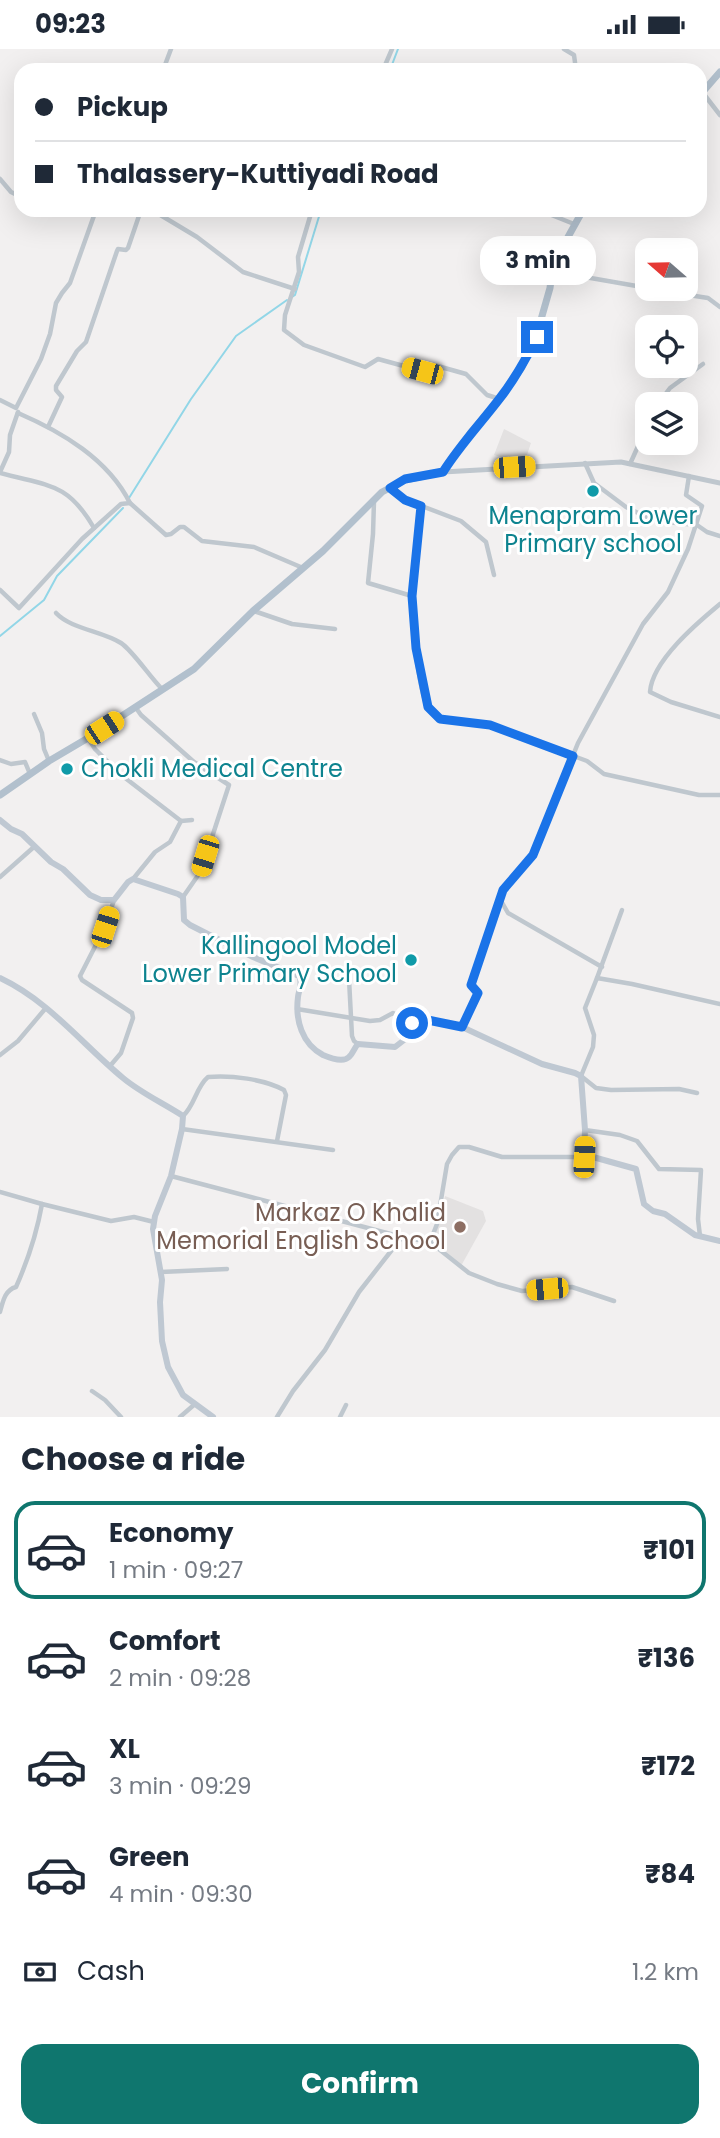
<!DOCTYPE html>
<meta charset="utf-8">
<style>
:root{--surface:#fff;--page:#f6f6f7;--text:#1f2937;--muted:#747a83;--line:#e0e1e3;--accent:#0f766e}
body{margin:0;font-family:Poppins,sans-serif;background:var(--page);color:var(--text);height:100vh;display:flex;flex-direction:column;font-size:26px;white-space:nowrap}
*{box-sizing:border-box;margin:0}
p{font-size:23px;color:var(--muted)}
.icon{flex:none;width:38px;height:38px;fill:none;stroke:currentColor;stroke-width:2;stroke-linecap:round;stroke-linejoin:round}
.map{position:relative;height:1368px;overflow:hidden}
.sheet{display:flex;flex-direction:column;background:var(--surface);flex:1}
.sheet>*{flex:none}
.banner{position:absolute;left:14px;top:14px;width:693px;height:154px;border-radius:21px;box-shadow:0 7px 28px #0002;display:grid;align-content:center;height:154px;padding:0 21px;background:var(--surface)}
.needle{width:46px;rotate:290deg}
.buttons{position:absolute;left:635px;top:189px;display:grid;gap:14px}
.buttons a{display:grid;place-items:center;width:63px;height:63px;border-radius:14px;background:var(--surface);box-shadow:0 7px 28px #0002;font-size:35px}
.end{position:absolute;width:32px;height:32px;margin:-16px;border:9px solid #1a73e8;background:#fff;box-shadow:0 0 0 4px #fff}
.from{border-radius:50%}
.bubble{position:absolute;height:49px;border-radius:21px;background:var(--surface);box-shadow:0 7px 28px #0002;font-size:23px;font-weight:700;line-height:49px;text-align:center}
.car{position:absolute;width:21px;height:42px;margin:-21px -10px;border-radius:9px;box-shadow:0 0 5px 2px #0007;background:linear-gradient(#f5c518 24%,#345 0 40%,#f5c518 0 76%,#345 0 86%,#f5c518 0)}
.banner b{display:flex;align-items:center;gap:24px;height:66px;font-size:26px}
.banner b+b{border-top:2px solid var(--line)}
.banner i{width:18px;height:18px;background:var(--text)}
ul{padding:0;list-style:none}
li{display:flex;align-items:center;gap:21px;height:98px;margin:0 14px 10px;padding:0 7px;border:4px solid transparent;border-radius:21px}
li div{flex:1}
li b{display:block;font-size:26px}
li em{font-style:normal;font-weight:700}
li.active{border-color:var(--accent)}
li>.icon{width:63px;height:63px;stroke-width:1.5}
h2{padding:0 21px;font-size:32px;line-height:84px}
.pay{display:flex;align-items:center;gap:18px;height:77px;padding:0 21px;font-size:26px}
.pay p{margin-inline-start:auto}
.button{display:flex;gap:14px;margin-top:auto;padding:14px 21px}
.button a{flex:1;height:80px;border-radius:21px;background:var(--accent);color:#fff;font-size:28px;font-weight:700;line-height:80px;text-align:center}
.status{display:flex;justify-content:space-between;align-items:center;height:49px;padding:0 35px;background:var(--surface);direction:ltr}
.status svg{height:19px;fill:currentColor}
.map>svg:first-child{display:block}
.education{fill:#e3e1e1}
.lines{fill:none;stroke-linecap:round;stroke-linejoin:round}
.stream{stroke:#92d6e7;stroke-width:2}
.minor{stroke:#bfc7ce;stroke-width:4.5}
.tertiary{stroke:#bfc7ce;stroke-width:5}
.secondary{stroke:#bfc8d2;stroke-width:6}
.primary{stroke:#b2c0cd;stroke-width:7}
.route{stroke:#1a73e8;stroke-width:9}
.culture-dot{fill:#0f9aa8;stroke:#fff;stroke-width:2.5}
.education-dot{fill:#8d6e63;stroke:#fff;stroke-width:2.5}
.labels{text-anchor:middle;stroke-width:6;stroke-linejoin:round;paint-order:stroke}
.culture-label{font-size:24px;fill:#0d838f;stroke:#fff}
.education-label{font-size:24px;fill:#785e54;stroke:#fff;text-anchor:end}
</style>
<div class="status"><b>09:23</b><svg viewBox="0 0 49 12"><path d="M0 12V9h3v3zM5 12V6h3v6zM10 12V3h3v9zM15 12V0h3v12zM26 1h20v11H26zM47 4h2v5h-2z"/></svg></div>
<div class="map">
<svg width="720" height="1368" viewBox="0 0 720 1368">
<rect width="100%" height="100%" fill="#f2f0f0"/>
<g class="education">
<path d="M 504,380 L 531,394 L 524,415 L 494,406 Z"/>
<path d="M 445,1147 L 483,1162 L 486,1172 L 461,1217 L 434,1191 Z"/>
</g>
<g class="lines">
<g class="stream">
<path d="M 390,21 L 398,0"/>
<path d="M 292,248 L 295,246 L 321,161"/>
<path d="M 129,449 L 191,350 L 236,287 L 287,251"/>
<path d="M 0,587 L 44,551 L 57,527 L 123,459"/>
</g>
<g class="minor">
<path d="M 564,0 L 574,6 L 576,21"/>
<path d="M 169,21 L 165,16 L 171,0"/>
<path d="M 383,21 L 392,0"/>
<path d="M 703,44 L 720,66"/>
<path d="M 0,130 L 11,143 L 21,148"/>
<path d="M 152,161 L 197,188 L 243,223 L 295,240"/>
<path d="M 312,161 L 298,208 L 299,223 L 285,266 L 284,281 L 304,296 L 365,318 L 378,310 L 422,322 L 434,316 L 466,325 L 487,346 L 500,350"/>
<path d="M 539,161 L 574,175"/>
<path d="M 553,225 L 562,224 L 648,239"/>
<path d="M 650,240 L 708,249 L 720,258"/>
<path d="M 0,351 L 16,359 L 41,310 L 50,285 L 56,254 L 62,244 L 70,234 L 96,161"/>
<path d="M 658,355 L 670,339 L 703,315"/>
<path d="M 48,378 L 62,348 L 56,341 L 56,337 L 77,302 L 86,293 L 117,202 L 118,200 L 126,201 L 128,199 L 141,161"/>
<path d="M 585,414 L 594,434 L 626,458 L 646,468 L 666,473 L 697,476 L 707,483 L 720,487"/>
<path d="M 630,415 L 648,375"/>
<path d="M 0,423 L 9,403 L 10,386 L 18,363"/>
<path d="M 0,424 C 46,437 67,432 94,479"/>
<path d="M 390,439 L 406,451 L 461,472 L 486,493 L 494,526"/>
<path d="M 374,452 L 373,485 L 368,534 L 412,547"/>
<path d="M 130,454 L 166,486 L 171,485 L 180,478 L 184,478 L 202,492 L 254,498 L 303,519"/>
<path d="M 421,457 C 418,486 414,516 412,545 C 411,567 418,640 428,659 C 431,663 436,667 440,670 L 490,676 L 587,712 L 604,725 L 699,746 L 720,746"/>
<path d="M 0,541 L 19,559 L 82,490 L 121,455 L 130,454 C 108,410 62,383 18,364"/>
<path d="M 720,555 C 697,574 652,612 650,643 L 671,653 L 720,668"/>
<path d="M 254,562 L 292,575 L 335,580"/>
<path d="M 56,564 C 71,580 102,582 121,594 C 132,601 150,628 162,640"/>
<path d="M 136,659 L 141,666 L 194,713 L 229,736 L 201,822 L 183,848"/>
<path d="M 34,665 L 42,684 L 44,700 L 49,712"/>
<path d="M 88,689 L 95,700 L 120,725 L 181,772 L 170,793 L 155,803 L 133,830"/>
<path d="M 0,711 L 11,715 L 25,713 L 30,725"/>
<path d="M 181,772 L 192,771"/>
<path d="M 0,828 L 35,797"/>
<path d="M 500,850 L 508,864 L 602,918"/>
<path d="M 597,929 L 622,861"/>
<path d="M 349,930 L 352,987 L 354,992 L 358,995"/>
<path d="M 297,960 L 370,972 L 380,971 L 393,964 L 412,974"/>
<path d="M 462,978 L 478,944 L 471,936 L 503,841 L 533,806 L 578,694 L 643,575 L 668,543 L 688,500 L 702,457 L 686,446 L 689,427"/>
<path d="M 0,1006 L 18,992 L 45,960"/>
<path d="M 110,1017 L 121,1004 L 133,969 L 132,964 L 82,931 L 80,927 L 105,878 L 114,851"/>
<path d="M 697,1044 L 679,1040 L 611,1041 L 596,1039 L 581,1027 L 593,998 L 594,986 L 585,959 L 597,929 L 632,935 L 720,955"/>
<path d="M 183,1067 C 195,1056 196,1038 208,1028 C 231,1026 264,1030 284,1041 L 286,1046 L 277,1092"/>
<path d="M 182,1080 L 333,1101"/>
<path d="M 585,1081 L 620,1086 L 637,1092 L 659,1120 L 701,1121 L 698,1170 L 700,1187"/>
<path d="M 171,1127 L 402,1188 L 430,1193 L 469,1224 L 497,1235 L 522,1242 L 572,1238 L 614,1252"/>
<path d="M 0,1143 L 42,1155"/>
<path d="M 430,1193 L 437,1175 L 447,1115 L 452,1106 L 459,1098 L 469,1098 L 502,1108 L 584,1108"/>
<path d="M 161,1223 L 227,1220"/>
<path d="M 0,1263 C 3,1252 5,1241 16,1238 C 28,1211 37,1183 42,1155 L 111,1172 L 134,1168 L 154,1173"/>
<path d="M 92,1342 L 105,1351 L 121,1368"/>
<path d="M 180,1368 L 195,1355"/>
<path d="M 277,1368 L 293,1342 L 325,1301 L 359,1243 L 402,1188"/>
<path d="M 340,1368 L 346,1356"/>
</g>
<path class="tertiary" d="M 443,423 L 621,413 L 720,434"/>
<g class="secondary">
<path d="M 0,771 L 11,780 L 22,785 L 51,813 L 63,820 L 90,846 L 101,851 L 114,851 L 128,833 L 133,830 L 178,845 L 183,848 L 184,871 L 190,876 L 253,908 L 299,927 C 303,934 299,940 298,948 C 295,971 302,995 323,1006 C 330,1009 343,1014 349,1008 C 353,1005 354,999 358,995 L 395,998 L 404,991 L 412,974 L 423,970 L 462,978 L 542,1015 L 575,1024 L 581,1027 L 585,1081 L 584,1108 L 593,1108 L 636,1120 L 644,1155 L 653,1162 L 665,1165 L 695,1186 L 720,1192"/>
<path d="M 0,929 C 49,952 82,995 123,1029 C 141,1044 163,1054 183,1067 L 182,1080 L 171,1127 L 155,1167 L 153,1180 L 162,1231 L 160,1253 L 162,1292 L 168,1318 L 183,1346 L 213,1368"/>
</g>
<g class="primary">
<path d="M 700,46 L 720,23"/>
<path d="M 0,746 L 49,712 L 88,689 L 194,620 L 253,562 L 323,502 L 382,443 L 405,431 L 443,423 L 471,383 L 500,350 L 522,318 L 536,288 L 550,239 L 553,215 L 583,161"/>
</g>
</g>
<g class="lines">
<path class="route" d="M 412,974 L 423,970 L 462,978 L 478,944 L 471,936 L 503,841 L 533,806 L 573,707 L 490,676 L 440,670 L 428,658 L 416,599 L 412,547 L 421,457 L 405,451 L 390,439 L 405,430 L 443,423 C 460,396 481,374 500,349 C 515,330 526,310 537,288"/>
</g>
<g class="culture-dot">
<circle cx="593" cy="442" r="7"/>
<circle cx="67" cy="720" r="7"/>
<circle cx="411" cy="911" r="7"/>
</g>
<circle class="education-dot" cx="460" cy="1178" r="7"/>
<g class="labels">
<g class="culture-label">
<text x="593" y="475">Menapram Lower<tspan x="593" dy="28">Primary school</tspan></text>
<text x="81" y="728" text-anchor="start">Chokli Medical Centre</text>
<text x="397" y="905" text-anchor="end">Kallingool Model<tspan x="397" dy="28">Lower Primary School</tspan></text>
</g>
<g class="education-label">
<text x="446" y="1172">Markaz O Khalid<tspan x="446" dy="28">Memorial English School</tspan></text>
</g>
</g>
</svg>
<div class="buttons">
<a><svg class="needle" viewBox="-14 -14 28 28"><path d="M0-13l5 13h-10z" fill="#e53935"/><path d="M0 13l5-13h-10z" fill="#747a83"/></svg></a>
<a><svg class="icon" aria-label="locate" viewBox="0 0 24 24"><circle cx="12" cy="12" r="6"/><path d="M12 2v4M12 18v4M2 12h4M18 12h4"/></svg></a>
<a><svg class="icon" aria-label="layers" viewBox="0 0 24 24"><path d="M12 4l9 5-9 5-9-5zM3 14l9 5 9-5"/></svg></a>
</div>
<i class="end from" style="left:412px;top:974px"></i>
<i class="end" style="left:537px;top:288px"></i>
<div class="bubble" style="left:480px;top:187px;width:116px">3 min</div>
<i class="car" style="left:422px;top:322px;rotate:285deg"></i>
<i class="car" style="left:514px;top:418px;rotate:86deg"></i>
<i class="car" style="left:104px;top:679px;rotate:57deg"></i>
<i class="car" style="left:205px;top:807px;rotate:197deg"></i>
<i class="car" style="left:105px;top:878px;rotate:18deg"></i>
<i class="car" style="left:584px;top:1108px;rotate:3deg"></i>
<i class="car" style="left:547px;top:1240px;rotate:265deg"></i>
<div class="banner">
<b><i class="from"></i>Pickup</b>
<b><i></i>Thalassery-Kuttiyadi Road</b>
</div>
</div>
<section class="sheet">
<h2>Choose a ride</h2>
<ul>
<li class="active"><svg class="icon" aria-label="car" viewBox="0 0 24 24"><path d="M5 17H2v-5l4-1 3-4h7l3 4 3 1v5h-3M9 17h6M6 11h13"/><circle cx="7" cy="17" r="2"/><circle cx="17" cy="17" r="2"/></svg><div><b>Economy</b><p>1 min · 09:27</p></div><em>₹101</em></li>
<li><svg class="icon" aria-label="car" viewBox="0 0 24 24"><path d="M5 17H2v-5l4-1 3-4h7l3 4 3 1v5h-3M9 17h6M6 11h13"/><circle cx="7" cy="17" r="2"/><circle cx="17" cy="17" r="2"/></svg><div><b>Comfort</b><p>2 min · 09:28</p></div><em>₹136</em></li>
<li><svg class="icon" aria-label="car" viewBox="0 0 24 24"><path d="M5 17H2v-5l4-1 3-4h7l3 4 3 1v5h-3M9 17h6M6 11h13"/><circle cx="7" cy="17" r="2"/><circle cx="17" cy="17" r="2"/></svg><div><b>XL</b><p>3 min · 09:29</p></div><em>₹172</em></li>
<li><svg class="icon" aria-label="car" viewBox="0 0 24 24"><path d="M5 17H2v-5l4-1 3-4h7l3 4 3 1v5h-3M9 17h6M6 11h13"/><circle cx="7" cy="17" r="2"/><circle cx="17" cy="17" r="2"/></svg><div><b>Green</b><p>4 min · 09:30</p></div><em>₹84</em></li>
</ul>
<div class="pay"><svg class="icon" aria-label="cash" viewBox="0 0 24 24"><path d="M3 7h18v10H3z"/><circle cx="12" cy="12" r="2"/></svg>Cash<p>1.2 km</p></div>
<div class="button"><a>Confirm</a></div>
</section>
